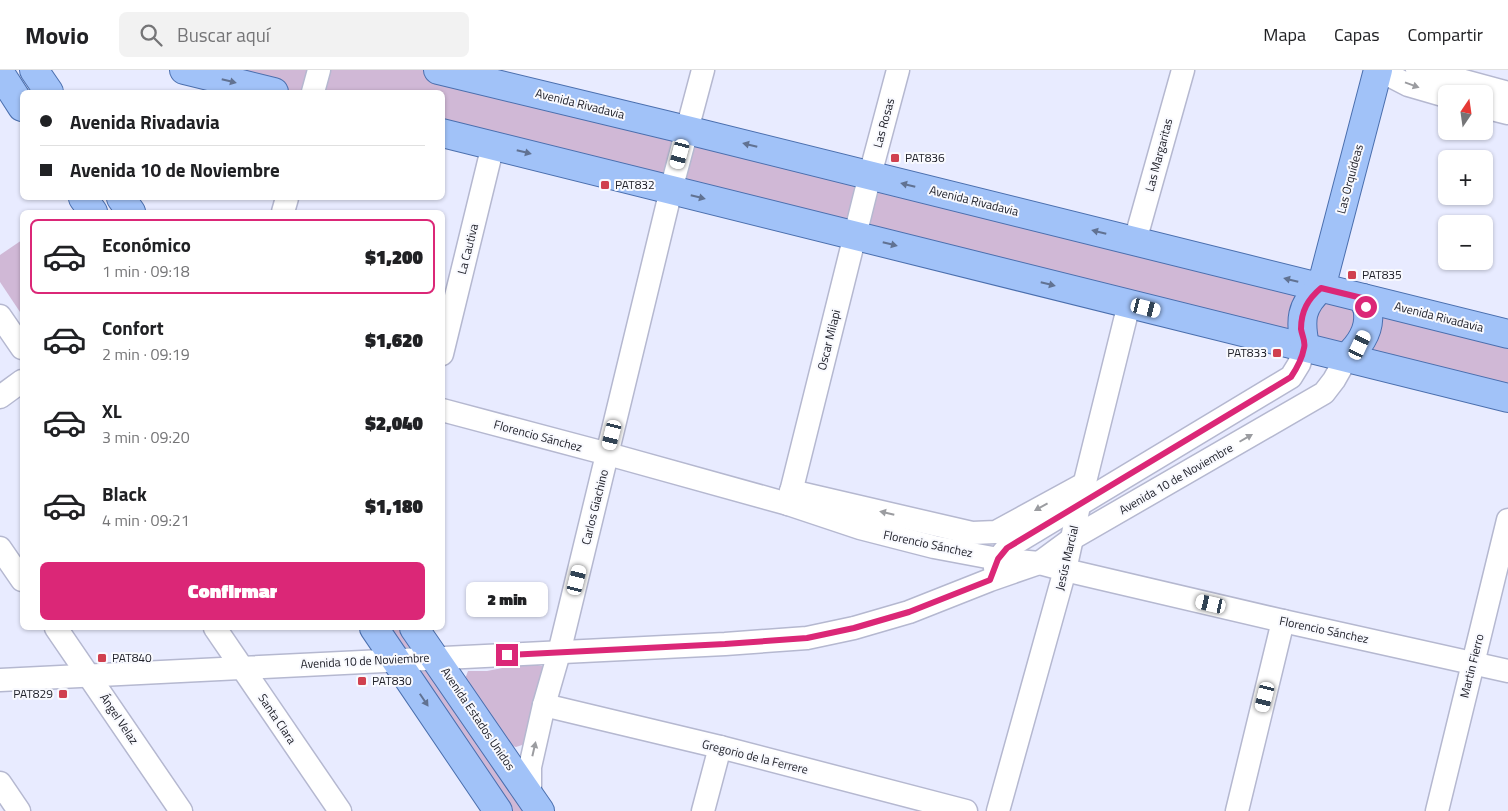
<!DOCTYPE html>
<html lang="es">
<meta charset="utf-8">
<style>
:root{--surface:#fff;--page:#f2f2f2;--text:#202124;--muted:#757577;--line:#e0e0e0;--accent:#db2777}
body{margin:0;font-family:"Titillium Web",sans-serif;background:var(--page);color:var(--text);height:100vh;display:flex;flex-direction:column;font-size:19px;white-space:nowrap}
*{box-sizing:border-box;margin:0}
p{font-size:16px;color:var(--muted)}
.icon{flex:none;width:28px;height:28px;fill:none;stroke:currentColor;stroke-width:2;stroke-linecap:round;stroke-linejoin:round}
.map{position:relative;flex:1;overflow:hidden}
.sheet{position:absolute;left:20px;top:140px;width:425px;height:420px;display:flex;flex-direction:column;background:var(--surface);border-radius:8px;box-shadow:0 1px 4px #0004}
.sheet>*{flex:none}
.top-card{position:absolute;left:20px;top:20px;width:425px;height:110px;border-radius:8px;box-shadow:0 1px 4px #0004;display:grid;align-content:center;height:110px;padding:0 20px;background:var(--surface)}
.needle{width:32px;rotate:13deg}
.buttons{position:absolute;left:1438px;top:15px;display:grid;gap:10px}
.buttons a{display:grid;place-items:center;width:55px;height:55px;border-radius:8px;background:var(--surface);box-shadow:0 1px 4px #0004;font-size:25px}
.end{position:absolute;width:22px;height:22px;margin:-11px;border:6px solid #db2777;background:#fff;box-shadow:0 0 0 2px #fff}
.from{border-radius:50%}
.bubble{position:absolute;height:35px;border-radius:8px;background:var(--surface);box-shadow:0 1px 4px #0004;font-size:16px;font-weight:800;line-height:35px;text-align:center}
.car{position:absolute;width:15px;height:30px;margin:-15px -8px;border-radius:6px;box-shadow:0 0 4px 1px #0007;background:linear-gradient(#fff 24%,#345 0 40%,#fff 0 76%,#345 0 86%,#fff 0)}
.top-card b{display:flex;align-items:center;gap:18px;height:48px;font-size:19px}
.top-card b+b{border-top:1px solid var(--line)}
.top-card i{width:12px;height:12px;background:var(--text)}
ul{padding:9px 0 0;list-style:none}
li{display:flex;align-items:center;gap:15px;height:75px;margin:0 10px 8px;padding:0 10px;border:2px solid transparent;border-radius:8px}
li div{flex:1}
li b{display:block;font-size:19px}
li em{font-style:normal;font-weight:800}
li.current{border-color:var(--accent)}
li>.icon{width:45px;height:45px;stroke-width:1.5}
.button{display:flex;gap:10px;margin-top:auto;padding:10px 20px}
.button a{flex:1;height:58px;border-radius:8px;background:var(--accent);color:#fff;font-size:20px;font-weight:800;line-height:58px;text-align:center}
header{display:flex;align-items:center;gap:30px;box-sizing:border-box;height:70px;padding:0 25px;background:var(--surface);border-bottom:1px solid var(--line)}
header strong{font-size:24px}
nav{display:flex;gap:28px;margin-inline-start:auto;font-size:18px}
.search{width:350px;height:45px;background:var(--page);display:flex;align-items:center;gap:12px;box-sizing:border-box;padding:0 18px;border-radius:8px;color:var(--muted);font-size:19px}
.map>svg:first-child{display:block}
.green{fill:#d0b8d6}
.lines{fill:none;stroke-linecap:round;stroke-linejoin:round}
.minor-casing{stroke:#b5b8d0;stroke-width:25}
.major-casing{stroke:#4b6fae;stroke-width:30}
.minor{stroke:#fff;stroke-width:22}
.major{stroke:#a1c2f8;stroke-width:28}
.oneway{fill:#617292}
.oneway2{fill:#9b9ca0}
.route{stroke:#db2777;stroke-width:6}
.poi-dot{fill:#d0404f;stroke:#f8f9fe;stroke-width:2}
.labels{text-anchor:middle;stroke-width:4;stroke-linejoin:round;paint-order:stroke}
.street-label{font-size:12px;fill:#21222b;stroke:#f8f9fe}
.poi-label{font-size:12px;fill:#21222b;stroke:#f8f9fe;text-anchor:start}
</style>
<header>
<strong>Movio</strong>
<div class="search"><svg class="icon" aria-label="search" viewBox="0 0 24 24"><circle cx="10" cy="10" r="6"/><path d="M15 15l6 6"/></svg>Buscar aquí</div>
<nav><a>Mapa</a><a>Capas</a><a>Compartir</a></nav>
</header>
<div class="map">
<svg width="1508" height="741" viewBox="0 0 1508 741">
<rect width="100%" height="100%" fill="#e8ebff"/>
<g class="green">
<path d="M 184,0 L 438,0 L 1508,264 L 1508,328 L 443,63 L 442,22 L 274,22 Z"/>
<path d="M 22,170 L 22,245 L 0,212 L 0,185 Z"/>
<path d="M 374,558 L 414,558 L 540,741 L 498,741 Z"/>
<path d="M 529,593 L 542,596 L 543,607 L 525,674 L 516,677 L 505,674 L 465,609 L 468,601 L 487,601 Z"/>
</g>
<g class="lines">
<g class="minor-casing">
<g id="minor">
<path d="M 1379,0 L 1408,15 L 1446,26"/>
<path d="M 1417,0 L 1431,2 L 1508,23"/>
<path d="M 313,22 L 319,0"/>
<path d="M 1484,37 L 1508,43"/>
<path d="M 283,142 L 287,128"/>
<path d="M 1135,171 L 1183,0"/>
<path d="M 0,246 L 22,278"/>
<path d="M 442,284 L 493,75"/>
<path d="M 0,327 L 22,311"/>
<path d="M 442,340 L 608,384 L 788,434 L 860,458 L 934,477 L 998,489 L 1039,493 L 1065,500 L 1283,551 L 1508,601"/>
<path d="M 791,421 L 972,463 L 996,462 L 1084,414"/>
<path d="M 788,434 L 870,105 L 898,0"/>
<path d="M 0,478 L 22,510"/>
<path d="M 995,498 L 998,489 L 1007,478 L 1291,307 L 1299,294 L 1305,276"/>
<path d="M 56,558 L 181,741"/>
<path d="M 215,558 L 340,741"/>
<path d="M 0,610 L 725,574 L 807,568 L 854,558 L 909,542 L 990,510 L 1039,493 L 1073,468 L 1324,323 L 1334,310 L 1347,287"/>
<path d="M 544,635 L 720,677 L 966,741"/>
<path d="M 0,713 L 19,741"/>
<path d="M 530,727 L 530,697 L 544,635 L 559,583 L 671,120 L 703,0"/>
<path d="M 703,741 L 720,677"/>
<path d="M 998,741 L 1065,500 L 1079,436 L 1129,234"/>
<path d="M 1237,741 L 1283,551"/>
<path d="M 1437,741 L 1508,450"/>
</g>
</g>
<g class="major-casing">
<g id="major">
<path d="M 34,0 L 49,22"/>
<path d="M 184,0 L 274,22"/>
<path d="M 438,0 L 687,60 L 1508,264"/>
<path d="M 0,3 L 22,37"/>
<path d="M 442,63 L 1508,328"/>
<path d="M 83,128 L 93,142"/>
<path d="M 121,128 L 131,142"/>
<path d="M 1305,276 C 1300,251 1300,236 1321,218 L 1378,0"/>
<path d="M 1347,287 C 1360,275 1370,261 1368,243 C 1368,238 1364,232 1363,228"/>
<path d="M 374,558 L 498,741"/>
<path d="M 414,558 L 540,741"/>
</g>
</g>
<use href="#minor" class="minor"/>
<use href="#major" class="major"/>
</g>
<defs><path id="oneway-solid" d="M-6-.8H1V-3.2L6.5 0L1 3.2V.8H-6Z" transform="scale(1.25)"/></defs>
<g class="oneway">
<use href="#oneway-solid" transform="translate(229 11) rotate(14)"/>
<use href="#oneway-solid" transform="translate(750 75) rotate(-166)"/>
<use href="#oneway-solid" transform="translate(524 82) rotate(14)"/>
<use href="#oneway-solid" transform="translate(908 115) rotate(-166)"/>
<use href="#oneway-solid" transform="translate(698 127) rotate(14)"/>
<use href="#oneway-solid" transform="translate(1099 162) rotate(-166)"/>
<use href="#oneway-solid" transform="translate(890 174) rotate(14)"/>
<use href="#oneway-solid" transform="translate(1291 210) rotate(-166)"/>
<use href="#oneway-solid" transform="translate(1048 214) rotate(14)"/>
<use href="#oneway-solid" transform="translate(424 630) rotate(56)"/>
</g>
<g class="oneway2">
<use href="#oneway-solid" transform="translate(1412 15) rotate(20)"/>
<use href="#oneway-solid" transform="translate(1246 368) rotate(-30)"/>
<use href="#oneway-solid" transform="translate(1041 437) rotate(151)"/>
<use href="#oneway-solid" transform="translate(887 443) rotate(-167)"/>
<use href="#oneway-solid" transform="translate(534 679) rotate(-77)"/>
</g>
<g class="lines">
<path class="route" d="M 507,585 L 725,574 L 807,568 L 854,558 L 909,542 L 990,510 L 998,489 L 1007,478 L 1291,307 C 1297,298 1302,289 1304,278 C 1306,272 1302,266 1301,259 C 1301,241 1308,229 1321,218 L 1362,228 L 1366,237"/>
</g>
<g class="poi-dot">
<rect x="890" y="83" width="10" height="10" rx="2.5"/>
<rect x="600" y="110" width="10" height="10" rx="2.5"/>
<rect x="1347" y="200" width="10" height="10" rx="2.5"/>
<rect x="1272" y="278" width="10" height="10" rx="2.5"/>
<rect x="97" y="583" width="10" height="10" rx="2.5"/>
<rect x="357" y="606" width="10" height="10" rx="2.5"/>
<rect x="58" y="619" width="10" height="10" rx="2.5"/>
</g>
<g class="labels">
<g class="street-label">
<text transform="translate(580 34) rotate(14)" y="4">Avenida Rivadavia</text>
<text transform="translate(884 53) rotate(-75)" y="4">Las Rosas</text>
<text transform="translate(1159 85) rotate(-75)" y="4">Las Margaritas</text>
<text transform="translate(1350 109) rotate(-75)" y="4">Las Orquídeas</text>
<text transform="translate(974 131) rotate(14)" y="4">Avenida Rivadavia</text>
<text transform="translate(468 179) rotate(-76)" y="4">La Cautiva</text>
<text transform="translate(1439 247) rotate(14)" y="4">Avenida Rivadavia</text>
<text transform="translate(829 270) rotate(-76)" y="4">Oscar Milapi</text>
<text transform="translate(538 366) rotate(15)" y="4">Florencio Sánchez</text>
<text transform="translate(1176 409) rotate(-30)" y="4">Avenida 10 de Noviembre</text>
<text transform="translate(595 437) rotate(-76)" y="4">Carlos Giachino</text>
<text transform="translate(928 474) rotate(12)" y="4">Florencio Sánchez</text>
<text transform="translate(1067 488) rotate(-77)" y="4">Jesús Marcial</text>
<text transform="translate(1324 560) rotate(12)" y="4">Florencio Sánchez</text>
<text transform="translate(365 591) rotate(-3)" y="4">Avenida 10 de Noviembre</text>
<text transform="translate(1472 596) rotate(-76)" y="4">Martin Fierro</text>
<text transform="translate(119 649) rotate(56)" y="4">Ángel Velaz</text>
<text transform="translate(277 649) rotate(56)" y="4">Santa Clara</text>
<text transform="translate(478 649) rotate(56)" y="4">Avenida Estados Unidos</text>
<text transform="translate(755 687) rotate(14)" y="4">Gregorio de la Ferrere</text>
</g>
<g class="poi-label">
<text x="905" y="92">PAT836</text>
<text x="615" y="119">PAT832</text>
<text x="1362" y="209">PAT835</text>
<text x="1267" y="287" text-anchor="end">PAT833</text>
<text x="112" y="592">PAT840</text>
<text x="372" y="615">PAT830</text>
<text x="53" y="628" text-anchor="end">PAT829</text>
</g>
</g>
</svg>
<div class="buttons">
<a><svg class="needle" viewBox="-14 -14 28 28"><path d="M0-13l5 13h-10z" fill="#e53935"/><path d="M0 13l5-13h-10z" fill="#757577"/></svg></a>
<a>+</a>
<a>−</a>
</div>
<i class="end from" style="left:1366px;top:237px"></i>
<i class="end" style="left:507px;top:585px"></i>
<div class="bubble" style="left:466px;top:512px;width:82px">2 min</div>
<i class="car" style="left:680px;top:84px;rotate:195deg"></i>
<i class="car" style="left:1146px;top:238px;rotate:104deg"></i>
<i class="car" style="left:1360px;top:275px;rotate:25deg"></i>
<i class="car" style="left:612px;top:365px;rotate:194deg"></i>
<i class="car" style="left:577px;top:510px;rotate:14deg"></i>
<i class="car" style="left:1211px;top:534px;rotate:283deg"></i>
<i class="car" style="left:1265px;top:627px;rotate:194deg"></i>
<div class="top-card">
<b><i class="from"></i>Avenida Rivadavia</b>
<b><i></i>Avenida 10 de Noviembre</b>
</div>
<section class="sheet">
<ul>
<li class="current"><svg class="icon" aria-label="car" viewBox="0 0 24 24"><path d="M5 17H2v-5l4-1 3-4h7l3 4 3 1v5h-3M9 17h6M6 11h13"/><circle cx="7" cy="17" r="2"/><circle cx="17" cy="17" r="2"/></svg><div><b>Económico</b><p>1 min · 09:18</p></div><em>$1,200</em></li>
<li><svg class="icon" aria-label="car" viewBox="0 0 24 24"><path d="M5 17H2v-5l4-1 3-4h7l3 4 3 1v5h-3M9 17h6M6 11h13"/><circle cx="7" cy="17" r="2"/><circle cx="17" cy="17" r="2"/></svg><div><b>Confort</b><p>2 min · 09:19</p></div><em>$1,620</em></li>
<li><svg class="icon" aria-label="car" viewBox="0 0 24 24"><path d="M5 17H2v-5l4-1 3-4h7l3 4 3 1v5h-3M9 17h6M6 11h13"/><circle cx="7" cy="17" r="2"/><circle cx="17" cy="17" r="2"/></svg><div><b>XL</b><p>3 min · 09:20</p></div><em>$2,040</em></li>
<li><svg class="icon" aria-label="car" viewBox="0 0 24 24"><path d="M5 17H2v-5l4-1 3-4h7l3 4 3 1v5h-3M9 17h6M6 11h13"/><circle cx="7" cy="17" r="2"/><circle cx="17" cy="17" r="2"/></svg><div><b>Black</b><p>4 min · 09:21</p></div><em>$1,180</em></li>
</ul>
<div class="button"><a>Confirmar</a></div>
</section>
</div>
